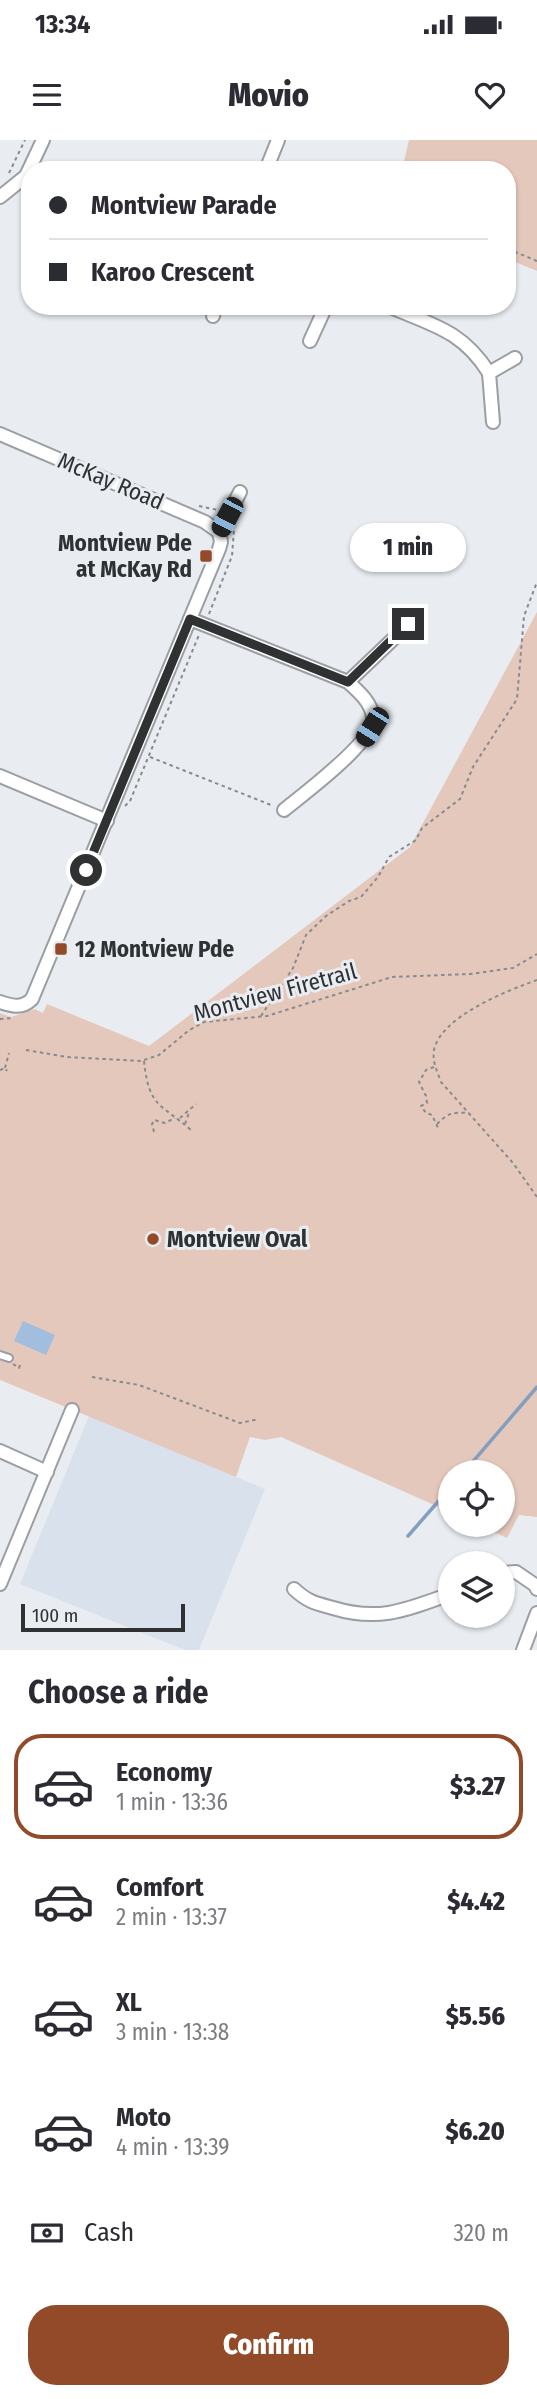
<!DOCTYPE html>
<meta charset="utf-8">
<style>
:root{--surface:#fff;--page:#f7f7f7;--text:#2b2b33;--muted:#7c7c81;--line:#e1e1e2;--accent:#924a28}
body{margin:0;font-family:"Fira Sans Condensed",sans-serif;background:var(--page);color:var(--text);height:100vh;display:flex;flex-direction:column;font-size:26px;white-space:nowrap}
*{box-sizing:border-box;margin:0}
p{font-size:23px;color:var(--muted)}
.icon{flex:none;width:38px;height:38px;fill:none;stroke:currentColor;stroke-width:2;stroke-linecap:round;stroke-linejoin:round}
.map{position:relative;height:1510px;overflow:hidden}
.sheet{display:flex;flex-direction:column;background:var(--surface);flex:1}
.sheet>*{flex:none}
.hud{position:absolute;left:21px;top:21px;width:495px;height:154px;border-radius:28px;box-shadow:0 2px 5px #0004;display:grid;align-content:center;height:154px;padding:0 28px;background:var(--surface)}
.fabs{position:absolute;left:438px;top:1320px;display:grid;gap:14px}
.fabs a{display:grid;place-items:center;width:77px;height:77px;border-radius:50%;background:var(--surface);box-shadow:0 2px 5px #0004;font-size:35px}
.scale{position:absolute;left:21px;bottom:18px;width:164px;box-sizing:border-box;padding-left:7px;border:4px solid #2f3133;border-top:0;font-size:19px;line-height:24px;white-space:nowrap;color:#2f3133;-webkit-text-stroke:5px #e9edf2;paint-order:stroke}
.end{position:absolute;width:32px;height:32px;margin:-16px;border:9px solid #2f3133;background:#fff;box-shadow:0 0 0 4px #fff}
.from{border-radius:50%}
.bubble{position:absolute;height:49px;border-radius:24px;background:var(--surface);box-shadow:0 2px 5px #0004;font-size:23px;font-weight:800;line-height:49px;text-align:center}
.car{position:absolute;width:21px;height:42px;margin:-21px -10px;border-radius:9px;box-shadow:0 0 5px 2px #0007;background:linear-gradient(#222 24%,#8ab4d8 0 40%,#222 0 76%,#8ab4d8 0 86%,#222 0)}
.hud b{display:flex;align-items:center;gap:24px;height:66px;font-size:26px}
.hud b+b{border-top:2px solid var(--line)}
.hud i{width:18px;height:18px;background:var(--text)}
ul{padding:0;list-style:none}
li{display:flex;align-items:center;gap:21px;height:105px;margin:0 14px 10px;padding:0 14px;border:4px solid transparent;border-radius:28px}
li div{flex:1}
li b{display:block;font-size:26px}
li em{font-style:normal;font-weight:800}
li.current{border-color:var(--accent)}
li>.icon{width:63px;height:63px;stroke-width:1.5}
h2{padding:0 28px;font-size:32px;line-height:84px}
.pay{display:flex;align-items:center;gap:18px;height:77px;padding:0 28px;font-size:26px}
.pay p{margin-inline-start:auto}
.cta{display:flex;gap:14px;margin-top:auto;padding:14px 28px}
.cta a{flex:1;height:80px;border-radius:28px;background:var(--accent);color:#fff;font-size:28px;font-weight:800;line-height:80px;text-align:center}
.status{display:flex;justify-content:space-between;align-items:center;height:49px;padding:0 35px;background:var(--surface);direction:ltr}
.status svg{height:19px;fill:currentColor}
header{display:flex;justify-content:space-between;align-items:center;height:91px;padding:0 28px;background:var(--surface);font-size:32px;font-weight:800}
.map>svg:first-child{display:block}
.built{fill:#d9e1ec}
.green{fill:#e5c8bc}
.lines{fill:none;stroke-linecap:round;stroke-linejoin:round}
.stream{stroke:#849fbe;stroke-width:3.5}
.building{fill:#a2bede}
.lane-casing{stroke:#9b9fa4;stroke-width:10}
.street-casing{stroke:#9b9fa4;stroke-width:16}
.path{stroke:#888b8e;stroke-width:2;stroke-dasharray:3.5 3.5;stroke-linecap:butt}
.lane{stroke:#fff;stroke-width:6}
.street{stroke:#fff;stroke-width:12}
.route{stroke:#2f3133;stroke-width:9}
.poi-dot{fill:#924a28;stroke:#e9edf2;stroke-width:2.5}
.labels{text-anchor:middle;stroke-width:6;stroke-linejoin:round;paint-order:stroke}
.street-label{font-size:23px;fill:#2f3133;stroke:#e9edf2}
.poi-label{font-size:23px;font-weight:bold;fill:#2f3133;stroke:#e9edf2;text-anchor:start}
</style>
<div class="status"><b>13:34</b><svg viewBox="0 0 49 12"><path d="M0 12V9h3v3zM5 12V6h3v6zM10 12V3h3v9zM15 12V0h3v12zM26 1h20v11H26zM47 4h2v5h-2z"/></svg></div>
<header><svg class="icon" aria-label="menu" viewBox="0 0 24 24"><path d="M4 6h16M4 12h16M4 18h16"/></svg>Movio<svg class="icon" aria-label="heart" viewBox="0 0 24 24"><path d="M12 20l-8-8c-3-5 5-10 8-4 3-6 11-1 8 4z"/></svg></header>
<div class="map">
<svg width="537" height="1510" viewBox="0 0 537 1510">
<rect width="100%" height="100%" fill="#e9edf2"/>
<path class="built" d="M 89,1276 L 265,1349 L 199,1510 L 185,1510 L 20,1444 Z"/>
<g class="green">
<path d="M 409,0 L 537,0 L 537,131 L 508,119 L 508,30 L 402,30 Z"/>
<path d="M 537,472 L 537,1377 L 519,1375 L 507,1398 L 477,1384 L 502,1384 L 502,1332 L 450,1332 L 450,1372 L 281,1297 L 265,1300 L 250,1297 L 236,1337 L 0,1240 L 0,873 L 11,877 L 35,869 L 43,873 L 47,864 L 149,906 L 410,707 Z"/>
</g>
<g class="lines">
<g class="stream">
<path d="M 464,1332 L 537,1247"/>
<path d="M 408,1396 L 450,1348"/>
</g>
</g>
<path class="building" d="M 23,1181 L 55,1195 L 46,1215 L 14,1201 Z"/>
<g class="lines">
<g class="lane-casing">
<path id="lane" d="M 0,1215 L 9,1218"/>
</g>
<g class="street-casing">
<g id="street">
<path d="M 266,30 L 278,0"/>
<path d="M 0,57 L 26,36 L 43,0"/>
<path d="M 388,166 C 432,185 462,190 489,233 L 515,218"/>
<path d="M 213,176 L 215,166"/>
<path d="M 310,201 L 326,166"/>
<path d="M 489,233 L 493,282"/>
<path d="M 0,294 L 205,382 L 219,392"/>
<path d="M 190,479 L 348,542 C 358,551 371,562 373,577 C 377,600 302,655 284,670"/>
<path d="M 348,542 L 409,484"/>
<path d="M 0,636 L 107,681"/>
<path d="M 0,862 C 12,866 22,869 32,859 L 219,409 L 221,402 L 219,392 L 240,352"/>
<path d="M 0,1311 L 47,1332"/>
<path d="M 502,1433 L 516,1432 L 535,1445 L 537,1449"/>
<path d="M 0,1444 L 72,1270"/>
<path d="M 294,1449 C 308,1462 315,1463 333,1468 C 379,1482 406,1470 450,1454"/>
<path d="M 523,1510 L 537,1473"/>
</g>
</g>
<g class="path">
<path d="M 9,33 L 25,0"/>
<path d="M 508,109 L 537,121"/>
<path d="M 199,366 L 218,370"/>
<path d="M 209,474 L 232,416 L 234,390"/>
<path d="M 150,617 L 271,665"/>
<path d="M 125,666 L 130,661 L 199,495"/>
<path d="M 537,840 C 509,850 441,876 434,910 C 432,921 437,931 441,942 L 513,1023 L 537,1057"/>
<path d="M 261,876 L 293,828 L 306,795 L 326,776 L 349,761 L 361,757 L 378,737 L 389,717 L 416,700 L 422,688 L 460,659 L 473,627 L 517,559 L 524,476 L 537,442"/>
<path d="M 0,879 L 13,878"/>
<path d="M 204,881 L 209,865"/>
<path d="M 26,910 L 67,917 L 141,921 L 159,915 L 188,891 L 204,882 L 267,876 L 392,837 L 470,834 L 513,828 L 537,814"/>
<path d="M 144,921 C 149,969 161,963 192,991"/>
<path d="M 434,927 L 426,930 L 419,942 L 426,956 L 427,963 L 421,966 L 426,973 L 432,975 L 439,990"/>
<path d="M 5,928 L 9,913"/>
<path d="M 0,930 L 5,928 L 7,931"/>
<path d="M 180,978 L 196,964"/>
<path d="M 185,984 L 189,973"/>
<path d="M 437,984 C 448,973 452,972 469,973"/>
<path d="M 154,992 L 152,984 L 154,980 L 165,983 L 175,978"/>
<path d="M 13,1224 L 19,1228 L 20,1225"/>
<path d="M 92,1237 L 139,1245 L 240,1283 L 259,1279"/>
</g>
<use href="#lane" class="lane"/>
<use href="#street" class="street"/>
</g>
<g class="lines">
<path class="route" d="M 86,730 L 190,479 L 348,542 L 408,484"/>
</g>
<g class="poi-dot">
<rect x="199" y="409" width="14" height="14" rx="3.5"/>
<rect x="54" y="802" width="14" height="14" rx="3.5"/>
<circle cx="153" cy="1099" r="7"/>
</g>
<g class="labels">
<g class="street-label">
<text transform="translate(111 341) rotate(23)" y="8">McKay Road</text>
<text transform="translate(275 852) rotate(-15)" y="8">Montview Firetrail</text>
</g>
<g class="poi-label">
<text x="192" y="411" text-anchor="end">Montview Pde<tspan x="192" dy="26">at McKay Rd</tspan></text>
<text x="75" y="817">12 Montview Pde</text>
<text x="167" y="1107">Montview Oval</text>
</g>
</g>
</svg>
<div class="fabs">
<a><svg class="icon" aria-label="locate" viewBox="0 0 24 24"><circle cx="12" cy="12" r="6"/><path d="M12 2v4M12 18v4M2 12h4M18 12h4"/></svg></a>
<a><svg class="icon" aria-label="layers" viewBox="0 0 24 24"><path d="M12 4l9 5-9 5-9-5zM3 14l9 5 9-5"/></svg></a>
</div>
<div class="scale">100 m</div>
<i class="end from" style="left:86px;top:730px"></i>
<i class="end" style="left:408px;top:484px"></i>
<div class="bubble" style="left:350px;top:383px;width:116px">1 min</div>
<i class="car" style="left:227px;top:377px;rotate:208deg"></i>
<i class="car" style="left:372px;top:587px;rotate:212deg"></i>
<div class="hud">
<b><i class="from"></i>Montview Parade</b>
<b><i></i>Karoo Crescent</b>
</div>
</div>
<section class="sheet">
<h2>Choose a ride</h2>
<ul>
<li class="current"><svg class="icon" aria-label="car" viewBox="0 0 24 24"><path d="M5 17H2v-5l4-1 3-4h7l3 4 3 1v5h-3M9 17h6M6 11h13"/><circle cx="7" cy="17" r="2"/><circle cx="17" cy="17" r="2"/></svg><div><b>Economy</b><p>1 min · 13:36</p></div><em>$3.27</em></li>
<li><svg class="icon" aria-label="car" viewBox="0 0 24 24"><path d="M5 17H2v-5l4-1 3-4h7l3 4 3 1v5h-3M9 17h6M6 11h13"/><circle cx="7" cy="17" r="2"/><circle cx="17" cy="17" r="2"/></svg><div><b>Comfort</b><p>2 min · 13:37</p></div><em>$4.42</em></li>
<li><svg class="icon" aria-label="car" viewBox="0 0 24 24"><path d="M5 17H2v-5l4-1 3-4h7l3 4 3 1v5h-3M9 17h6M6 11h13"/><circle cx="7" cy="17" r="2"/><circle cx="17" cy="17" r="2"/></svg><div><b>XL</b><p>3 min · 13:38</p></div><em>$5.56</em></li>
<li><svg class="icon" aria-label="car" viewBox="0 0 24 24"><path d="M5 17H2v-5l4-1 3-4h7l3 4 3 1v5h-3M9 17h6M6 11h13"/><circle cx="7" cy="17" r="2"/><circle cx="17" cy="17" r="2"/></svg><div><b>Moto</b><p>4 min · 13:39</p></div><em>$6.20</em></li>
</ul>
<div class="pay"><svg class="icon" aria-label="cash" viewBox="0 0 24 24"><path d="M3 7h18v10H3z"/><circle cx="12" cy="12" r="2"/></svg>Cash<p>320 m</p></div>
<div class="cta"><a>Confirm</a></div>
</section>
